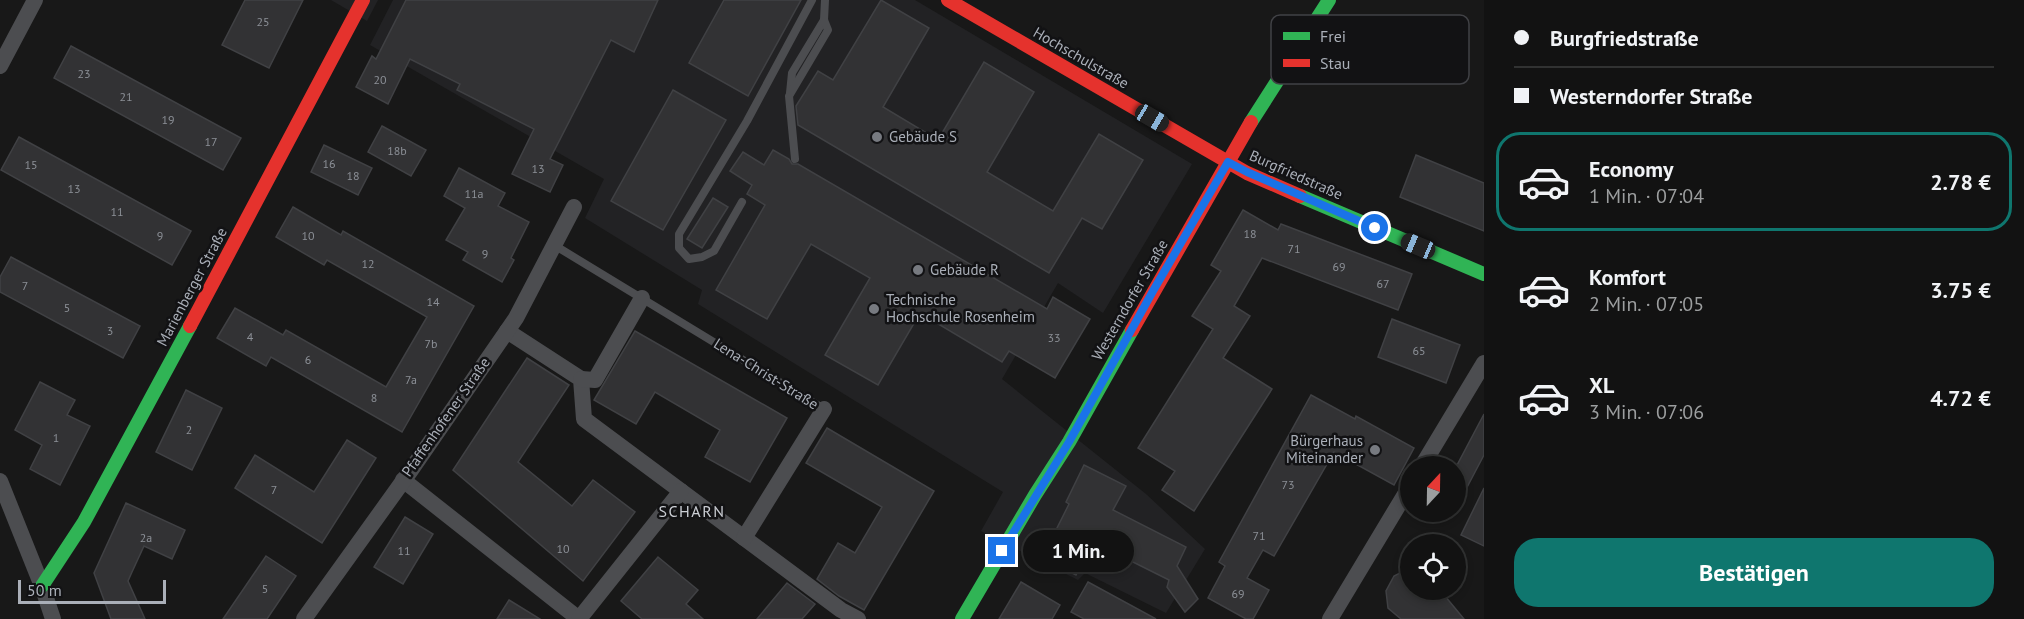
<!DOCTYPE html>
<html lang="de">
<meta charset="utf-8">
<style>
:root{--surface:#121212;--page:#1f2020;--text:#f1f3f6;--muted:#9c9e9f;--line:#313232;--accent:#0f766e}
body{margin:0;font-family:"PT Sans",sans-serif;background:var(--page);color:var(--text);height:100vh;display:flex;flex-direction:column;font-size:22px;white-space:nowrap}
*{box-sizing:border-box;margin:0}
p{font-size:20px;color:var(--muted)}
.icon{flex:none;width:33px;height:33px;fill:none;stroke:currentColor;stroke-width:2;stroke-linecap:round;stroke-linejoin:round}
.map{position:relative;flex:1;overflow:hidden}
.panel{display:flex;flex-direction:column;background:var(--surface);width:540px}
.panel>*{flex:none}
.hud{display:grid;align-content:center;height:132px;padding:0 30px;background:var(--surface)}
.needle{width:39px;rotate:22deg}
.fabs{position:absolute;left:1400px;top:456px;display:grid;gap:12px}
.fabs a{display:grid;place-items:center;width:66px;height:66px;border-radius:50%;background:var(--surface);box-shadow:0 3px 9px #0003,0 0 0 2px var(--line);font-size:30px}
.scale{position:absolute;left:18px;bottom:15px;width:148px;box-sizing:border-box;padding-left:6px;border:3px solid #aaafb8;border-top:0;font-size:16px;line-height:21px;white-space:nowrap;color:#aaafb8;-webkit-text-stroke:4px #121214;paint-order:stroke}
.end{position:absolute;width:27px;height:27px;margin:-14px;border:8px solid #1a73e8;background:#fff;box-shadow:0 0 0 3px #fff}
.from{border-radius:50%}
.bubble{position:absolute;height:42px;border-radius:21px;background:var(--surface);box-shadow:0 3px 9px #0003,0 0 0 2px var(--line);font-size:20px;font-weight:700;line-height:42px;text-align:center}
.car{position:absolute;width:18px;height:36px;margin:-18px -9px;border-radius:8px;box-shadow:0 0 4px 2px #0007;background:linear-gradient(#222 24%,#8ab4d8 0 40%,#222 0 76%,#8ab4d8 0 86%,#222 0)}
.hud b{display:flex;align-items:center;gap:21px;height:57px;font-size:22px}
.hud b+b{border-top:2px solid var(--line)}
.hud i{width:15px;height:15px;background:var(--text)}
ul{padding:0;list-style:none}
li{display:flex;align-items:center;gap:18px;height:99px;margin:0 12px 9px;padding:0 18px;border:3px solid transparent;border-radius:24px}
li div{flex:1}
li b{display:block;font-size:22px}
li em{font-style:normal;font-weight:700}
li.active{border-color:var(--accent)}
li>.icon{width:54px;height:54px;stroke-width:1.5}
.primary-button{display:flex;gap:12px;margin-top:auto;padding:12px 30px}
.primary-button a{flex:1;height:69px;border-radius:24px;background:var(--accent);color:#fff;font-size:24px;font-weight:700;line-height:69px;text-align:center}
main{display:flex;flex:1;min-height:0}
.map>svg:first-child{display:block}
.built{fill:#222224}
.building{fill:#323234;stroke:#404144;stroke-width:1.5}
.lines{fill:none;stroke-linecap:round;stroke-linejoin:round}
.lane{stroke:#4c4d50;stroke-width:8}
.street{stroke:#4c4d50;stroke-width:16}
.fast{stroke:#30b455;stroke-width:14}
.jam{stroke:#e5322d;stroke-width:14}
.route{stroke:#1a73e8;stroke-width:8}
.poi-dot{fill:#777a80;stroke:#121214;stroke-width:2}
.labels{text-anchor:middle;stroke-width:5;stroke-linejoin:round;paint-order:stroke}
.number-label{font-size:12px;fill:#8c9097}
.street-label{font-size:15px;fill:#aaafb8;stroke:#121214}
.poi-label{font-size:15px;fill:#aaafb8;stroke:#121214;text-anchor:start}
.neighbourhood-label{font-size:16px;letter-spacing:1.5px;fill:#cbced4;stroke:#121214}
.key{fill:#121214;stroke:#404145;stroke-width:1.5}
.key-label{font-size:16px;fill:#aaafb8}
</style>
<main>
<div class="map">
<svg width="1484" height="619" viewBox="0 0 1484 619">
<rect width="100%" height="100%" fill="#181818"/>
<g class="built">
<path d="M 331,0 L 378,0 L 367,21 Z"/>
<path d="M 393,0 L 915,0 L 1192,164 L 1103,313 L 1058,283 L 1002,379 L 1146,494 L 1205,549 L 1166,613 L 1085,573 L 1078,580 L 981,531 L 1003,492 L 698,304 L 702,290 L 585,218 L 604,179 L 370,45 Z"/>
</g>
<g class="building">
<path d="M 245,0 L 303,0 L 269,68 L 222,45 Z"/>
<path d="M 406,0 L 658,0 L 634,52 L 611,40 L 550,159 L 563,165 L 550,192 L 512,174 L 534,129 L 457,90 L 460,84 L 410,59 L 388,104 L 356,87 L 372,56 L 376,59 Z"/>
<path d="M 724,0 L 801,0 L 748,96 L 689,63 Z"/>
<path d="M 881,0 L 929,28 L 883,107 L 938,140 L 984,62 L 1034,92 L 987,172 L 1053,211 L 1099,134 L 1143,160 L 1102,229 L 1082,218 L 1049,273 L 798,125 L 796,106 L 818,71 L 833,80 Z"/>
<path d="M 71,46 L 241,138 L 223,170 L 54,78 Z"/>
<path d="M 673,90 L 726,120 L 663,230 L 611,201 Z"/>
<path d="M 382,126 L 426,150 L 411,176 L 368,152 Z"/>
<path d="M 19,137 L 191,231 L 172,265 L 1,170 Z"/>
<path d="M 324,145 L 372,168 L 358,195 L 311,172 Z"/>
<path d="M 773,150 L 789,159 L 792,164 L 798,164 L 1047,309 L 1053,297 L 1090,319 L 1055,378 L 1009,351 L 1002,362 L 920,313 L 878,385 L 825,355 L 870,278 L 811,244 L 767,319 L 716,290 L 765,205 L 747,194 L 752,185 L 730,171 L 743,152 L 764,165 Z"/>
<path d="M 1416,155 L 1484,183 L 1484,231 L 1400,197 Z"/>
<path d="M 459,168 L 505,193 L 498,206 L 529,222 L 511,258 L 514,260 L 502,282 L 463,260 L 468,252 L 446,240 L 465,208 L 444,196 Z"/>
<path d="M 713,198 L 728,207 L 702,248 L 687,239 Z"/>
<path d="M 293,207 L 341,235 L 343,231 L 474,306 L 402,432 L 271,357 L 266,366 L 217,338 L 235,308 L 283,335 L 286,330 L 386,387 L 427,317 L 327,260 L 324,265 L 276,237 Z"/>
<path d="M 1243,210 L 1278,230 L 1281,224 L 1412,274 L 1398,310 L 1262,258 L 1234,306 L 1250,316 L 1223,358 L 1272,389 L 1194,511 L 1162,490 L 1175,471 L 1138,448 L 1213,329 L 1192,316 L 1221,271 L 1211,265 Z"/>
<path d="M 11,257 L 140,326 L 123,358 L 0,292 L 0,277 Z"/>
<path d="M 1392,319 L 1460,345 L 1446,383 L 1378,357 Z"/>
<path d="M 635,331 L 787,418 L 750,482 L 705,457 L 720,430 L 655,392 L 636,424 L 594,400 Z"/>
<path d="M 527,358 L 569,385 L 518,462 L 572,506 L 593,480 L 635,512 L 583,581 L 453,470 Z"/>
<path d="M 40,382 L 75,400 L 67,415 L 90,426 L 60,485 L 30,469 L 42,445 L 15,430 Z"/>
<path d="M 186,390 L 222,408 L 192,470 L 156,452 Z"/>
<path d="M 1311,395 L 1355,419 L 1356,416 L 1414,448 L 1394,485 L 1334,452 L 1274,556 L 1263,550 L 1247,578 L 1269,590 L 1253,619 L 1246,619 L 1208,598 L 1225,566 L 1219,562 Z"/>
<path d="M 1484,414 L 1484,455 L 1455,510 L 1455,469 Z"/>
<path d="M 827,428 L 934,491 L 864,610 L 839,596 L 817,579 L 838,543 L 855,553 L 882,507 L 806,463 Z"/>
<path d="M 347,440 L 376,458 L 322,543 L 235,488 L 255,455 L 314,492 Z"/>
<path d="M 1084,465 L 1126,486 L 1113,510 L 1186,547 L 1177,566 L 1198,599 L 1185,612 L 1167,587 L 1169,580 L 1093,542 L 1076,575 L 1042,558 L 1069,504 L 1066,502 Z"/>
<path d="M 1484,488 L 1484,546 L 1461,535 Z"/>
<path d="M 126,503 L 185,530 L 172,559 L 144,546 L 132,572 L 128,581 L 145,619 L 111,619 L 94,573 Z"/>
<path d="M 405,517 L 433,534 L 403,584 L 374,567 Z"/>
<path d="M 266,556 L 296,576 L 267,619 L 223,619 Z"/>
<path d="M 658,557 L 698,590 L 686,604 L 703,619 L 642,619 L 621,601 Z"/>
<path d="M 1410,568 L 1410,590 L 1440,590 L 1464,619 L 1401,619 L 1388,608 L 1386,591 L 1394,576 Z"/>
<path d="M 1021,582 L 1060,605 L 1052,619 L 999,619 Z"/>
<path d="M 1088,582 L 1156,619 L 1084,619 L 1071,612 Z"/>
<path d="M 787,583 L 815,604 L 802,619 L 757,619 Z"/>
<path d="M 509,600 L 540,619 L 497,619 Z"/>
</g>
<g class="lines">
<g class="lane">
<path d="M 790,93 L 792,73 L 824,20"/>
<path d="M 795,159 L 789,96 L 828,30 L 824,20 L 825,0"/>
<path d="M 742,202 L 714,251 L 702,257 L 689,259 L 679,248 L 679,234 L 747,121 L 812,0"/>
<path d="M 554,245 L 824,409"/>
</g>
<g class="street">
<path d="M 0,66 L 35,0"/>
<path d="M 507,331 L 581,379 L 584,419 L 841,610 L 858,619"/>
<path d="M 581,379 L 595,380 L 642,298"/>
<path d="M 1422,466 L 1484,363"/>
<path d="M 403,480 L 579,619"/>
<path d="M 0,481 L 42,586 L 53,619"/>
<path d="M 744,538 L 824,409"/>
<path d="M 304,619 L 411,470 L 516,318 L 574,207"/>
<path d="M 579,619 L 681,491"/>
<path d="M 1330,619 L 1410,486"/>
</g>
<g class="fast">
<path d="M 1251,122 L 1329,0"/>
<path d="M 1300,196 L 1484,274"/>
<path d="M 42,586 L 84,522 L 190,326"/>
<path d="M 962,619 L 1035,495 L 1069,442 L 1132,330"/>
</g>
<g class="jam">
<path d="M 948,0 L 1247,173 L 1300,196"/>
<path d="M 190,326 L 363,0"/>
<path d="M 1132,330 L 1251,122"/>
</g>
</g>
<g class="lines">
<path class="route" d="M 1002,551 L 1069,442 L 1153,291 L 1228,162 L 1247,172 L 1375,228"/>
</g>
<g class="poi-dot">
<circle cx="877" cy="137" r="6"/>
<circle cx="918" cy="270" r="6"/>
<circle cx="874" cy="309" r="6"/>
<circle cx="1375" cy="450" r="6"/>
</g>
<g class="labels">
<g class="number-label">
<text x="263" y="26">25</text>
<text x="84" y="78">23</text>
<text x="380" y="84">20</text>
<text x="126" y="101">21</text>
<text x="168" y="124">19</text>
<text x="211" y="146">17</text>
<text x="397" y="155">18b</text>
<text x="329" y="168">16</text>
<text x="31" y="169">15</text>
<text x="538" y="173">13</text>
<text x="353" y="180">18</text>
<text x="74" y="193">13</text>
<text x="474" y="198">11a</text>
<text x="117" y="216">11</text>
<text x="1250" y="238">18</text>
<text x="160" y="240">9</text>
<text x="308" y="240">10</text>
<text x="1294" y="253">71</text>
<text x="485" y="258">9</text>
<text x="368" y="268">12</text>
<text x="1339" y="271">69</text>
<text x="1383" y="288">67</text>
<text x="25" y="290">7</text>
<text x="433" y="306">14</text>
<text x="67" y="312">5</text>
<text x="110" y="335">3</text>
<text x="250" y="341">4</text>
<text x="1054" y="342">33</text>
<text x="431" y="348">7b</text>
<text x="1419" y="355">65</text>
<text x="308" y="364">6</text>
<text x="411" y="384">7a</text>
<text x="374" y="402">8</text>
<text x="189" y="434">2</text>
<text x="56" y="442">1</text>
<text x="1288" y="489">73</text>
<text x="274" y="494">7</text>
<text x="1259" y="540">71</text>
<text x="146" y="542">2a</text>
<text x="563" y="553">10</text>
<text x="404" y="555">11</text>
<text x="265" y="593">5</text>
<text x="1238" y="598">69</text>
</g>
<g class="street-label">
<text transform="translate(1081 58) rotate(30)" y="5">Hochschulstraße</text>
<text transform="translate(1296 175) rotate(24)" y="5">Burgfriedstraße</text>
<text transform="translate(192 287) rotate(-62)" y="5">Marienberger Straße</text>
<text transform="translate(1130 300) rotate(-60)" y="5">Westerndorfer Straße</text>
<text transform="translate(766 374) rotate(32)" y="5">Lena-Christ-Straße</text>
<text transform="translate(446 417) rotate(-55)" y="5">Pfaffenhofener Straße</text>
</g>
<g class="poi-label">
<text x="889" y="142">Gebäude S</text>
<text x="930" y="275">Gebäude R</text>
<text x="886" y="305">Technische<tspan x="886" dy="17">Hochschule Rosenheim</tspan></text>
<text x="1363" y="446" text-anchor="end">Bürgerhaus<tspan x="1363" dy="17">Miteinander</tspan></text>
</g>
<g class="neighbourhood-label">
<text x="692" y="517">SCHARN</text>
</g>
</g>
<rect x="1271" y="15" width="198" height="69" rx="9" class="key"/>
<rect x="1283" y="32" width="27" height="8" fill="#30b455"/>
<rect x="1283" y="59" width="27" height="8" fill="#e5322d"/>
<g class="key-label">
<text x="1320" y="42">Frei</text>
<text x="1320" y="69">Stau</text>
</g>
</svg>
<div class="fabs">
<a><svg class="needle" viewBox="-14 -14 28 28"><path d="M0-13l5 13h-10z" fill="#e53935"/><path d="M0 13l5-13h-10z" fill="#9c9e9f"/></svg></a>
<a><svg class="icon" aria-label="locate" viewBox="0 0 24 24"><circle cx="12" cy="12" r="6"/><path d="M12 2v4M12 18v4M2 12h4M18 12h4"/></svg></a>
</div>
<div class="scale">50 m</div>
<i class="end from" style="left:1375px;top:228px"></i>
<i class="end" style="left:1002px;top:551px"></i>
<div class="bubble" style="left:1023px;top:530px;width:111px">1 Min.</div>
<i class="car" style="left:1152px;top:118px;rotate:120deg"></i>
<i class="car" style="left:1418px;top:246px;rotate:293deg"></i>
</div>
<section class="panel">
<div class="hud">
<b><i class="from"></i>Burgfriedstraße</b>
<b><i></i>Westerndorfer Straße</b>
</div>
<ul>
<li class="active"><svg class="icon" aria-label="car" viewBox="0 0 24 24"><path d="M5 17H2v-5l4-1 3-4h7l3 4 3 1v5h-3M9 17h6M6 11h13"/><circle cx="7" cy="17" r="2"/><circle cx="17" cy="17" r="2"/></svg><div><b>Economy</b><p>1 Min. · 07:04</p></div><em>2.78 €</em></li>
<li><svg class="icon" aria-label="car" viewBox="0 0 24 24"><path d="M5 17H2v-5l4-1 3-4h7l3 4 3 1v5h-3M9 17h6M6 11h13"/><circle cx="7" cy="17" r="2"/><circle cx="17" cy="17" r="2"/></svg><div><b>Komfort</b><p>2 Min. · 07:05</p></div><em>3.75 €</em></li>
<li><svg class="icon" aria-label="car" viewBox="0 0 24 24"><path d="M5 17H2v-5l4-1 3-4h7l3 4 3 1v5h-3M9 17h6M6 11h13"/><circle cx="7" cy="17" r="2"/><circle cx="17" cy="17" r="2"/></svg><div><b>XL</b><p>3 Min. · 07:06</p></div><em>4.72 €</em></li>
</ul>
<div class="primary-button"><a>Bestätigen</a></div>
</section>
</main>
